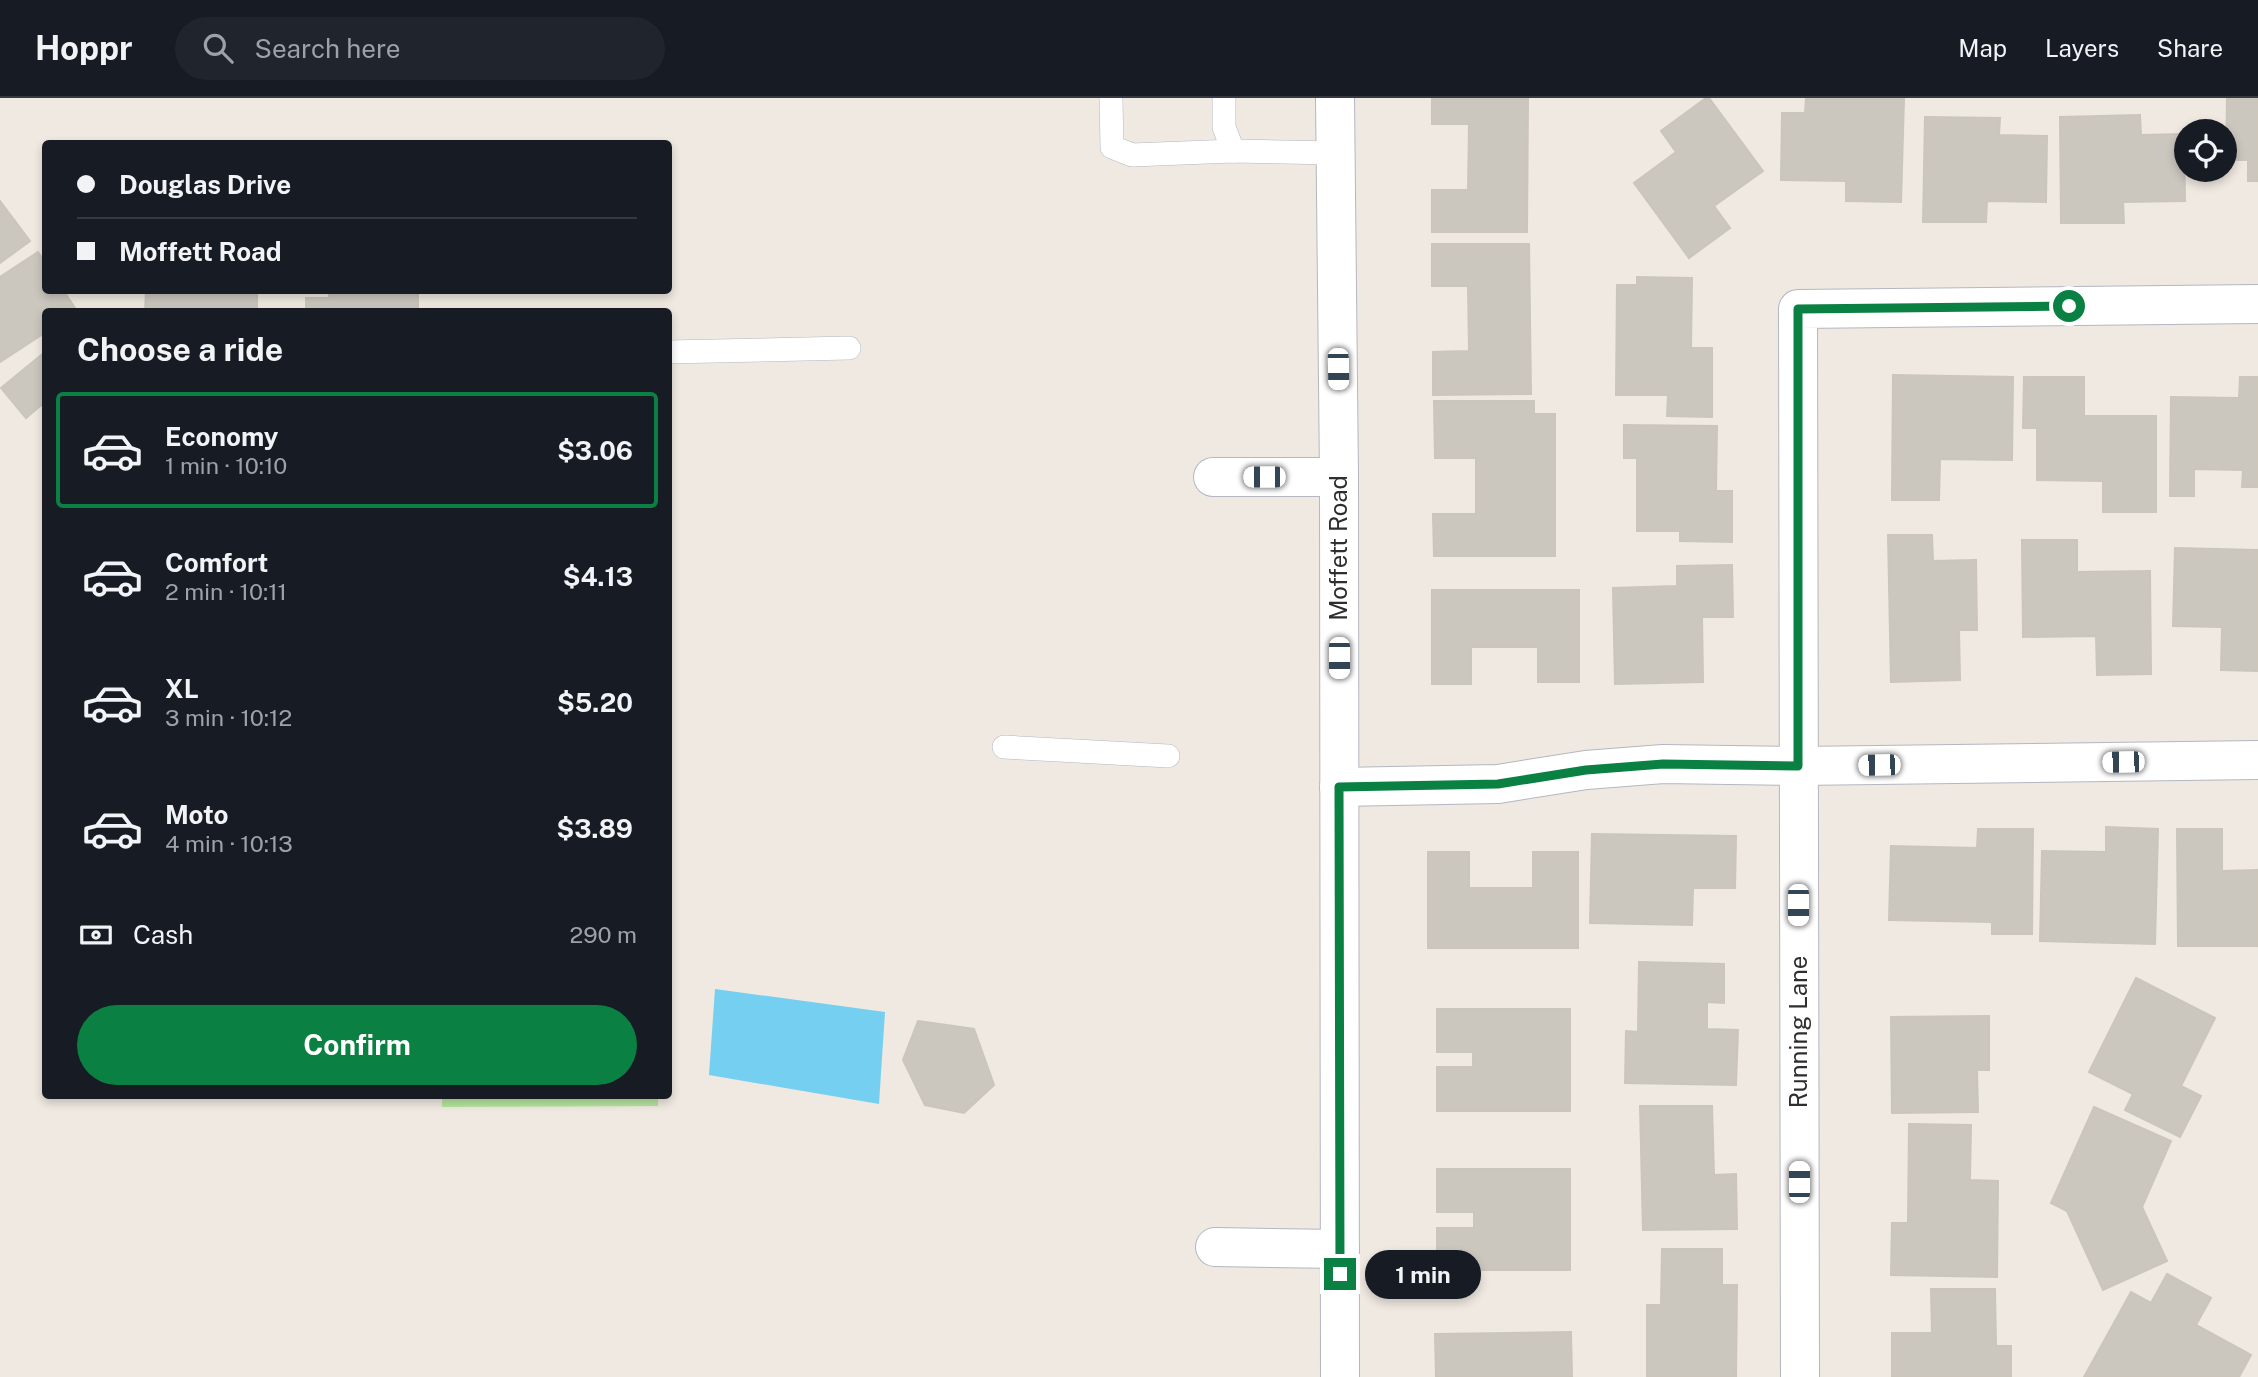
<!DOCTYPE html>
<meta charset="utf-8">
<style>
:root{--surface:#171b24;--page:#20242c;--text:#f1f3f6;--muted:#9ea1a6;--line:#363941;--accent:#0b8043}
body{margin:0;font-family:"Public Sans",sans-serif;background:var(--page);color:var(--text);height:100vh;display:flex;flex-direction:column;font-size:26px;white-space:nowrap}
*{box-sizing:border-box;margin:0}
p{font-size:23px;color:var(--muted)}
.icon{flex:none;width:38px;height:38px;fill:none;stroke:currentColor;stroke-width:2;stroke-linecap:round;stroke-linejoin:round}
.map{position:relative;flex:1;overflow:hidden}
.side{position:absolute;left:42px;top:210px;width:630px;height:791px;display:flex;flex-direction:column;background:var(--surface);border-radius:7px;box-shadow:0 4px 10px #0003}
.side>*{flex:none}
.top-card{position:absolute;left:42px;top:42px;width:630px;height:154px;border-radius:7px;box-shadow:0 4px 10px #0003;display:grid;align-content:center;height:154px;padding:0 35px;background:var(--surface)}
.fabs{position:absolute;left:2174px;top:21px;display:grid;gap:14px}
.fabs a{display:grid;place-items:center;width:63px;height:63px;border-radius:50%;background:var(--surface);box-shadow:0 4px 10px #0003;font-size:35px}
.end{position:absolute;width:32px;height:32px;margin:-16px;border:9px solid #0b8043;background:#fff;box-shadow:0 0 0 4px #fff}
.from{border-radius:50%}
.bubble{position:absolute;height:49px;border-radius:24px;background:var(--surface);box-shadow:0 4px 10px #0003;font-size:23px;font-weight:700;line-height:49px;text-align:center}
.car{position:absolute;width:21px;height:42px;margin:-21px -10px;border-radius:9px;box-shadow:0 0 5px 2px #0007;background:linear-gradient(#fff 24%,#345 0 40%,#fff 0 76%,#345 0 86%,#fff 0)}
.top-card b{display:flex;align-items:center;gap:24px;height:66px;font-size:26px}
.top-card b+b{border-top:2px solid var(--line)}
.top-card i{width:18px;height:18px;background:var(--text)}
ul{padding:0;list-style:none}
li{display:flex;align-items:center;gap:21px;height:116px;margin:0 14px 10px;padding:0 21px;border:4px solid transparent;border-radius:7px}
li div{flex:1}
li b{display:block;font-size:26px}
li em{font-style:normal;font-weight:700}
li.active{border-color:var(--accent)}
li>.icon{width:63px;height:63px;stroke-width:1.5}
h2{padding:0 35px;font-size:32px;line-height:84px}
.pay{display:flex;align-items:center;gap:18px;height:77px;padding:0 35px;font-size:26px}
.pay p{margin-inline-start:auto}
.cta{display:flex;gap:14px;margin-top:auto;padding:14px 35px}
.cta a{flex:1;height:80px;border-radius:42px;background:var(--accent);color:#fff;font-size:28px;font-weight:700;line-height:80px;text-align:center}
header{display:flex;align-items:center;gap:42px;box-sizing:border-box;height:98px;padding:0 35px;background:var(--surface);border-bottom:2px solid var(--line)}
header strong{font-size:33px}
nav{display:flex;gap:38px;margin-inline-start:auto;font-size:24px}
.search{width:490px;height:63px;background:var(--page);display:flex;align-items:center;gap:18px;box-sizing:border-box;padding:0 24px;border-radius:38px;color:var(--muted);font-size:26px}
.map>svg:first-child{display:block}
.green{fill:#b6e59e}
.water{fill:#75cff0}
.building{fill:#cbc7bf;stroke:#cbc5ba;stroke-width:2}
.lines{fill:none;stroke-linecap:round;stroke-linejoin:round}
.lane-casing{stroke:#b4b7c1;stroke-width:24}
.street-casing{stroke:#b4b7c1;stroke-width:40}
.lane{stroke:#fff;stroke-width:23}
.street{stroke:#fff;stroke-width:38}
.route{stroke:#0b8043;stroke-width:9}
.labels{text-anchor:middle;stroke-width:7;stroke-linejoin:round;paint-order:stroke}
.street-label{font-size:24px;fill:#2e2e2e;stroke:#fff}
</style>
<header>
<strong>Hoppr</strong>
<div class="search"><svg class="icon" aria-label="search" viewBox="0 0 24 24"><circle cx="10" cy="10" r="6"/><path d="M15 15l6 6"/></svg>Search here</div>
<nav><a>Map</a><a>Layers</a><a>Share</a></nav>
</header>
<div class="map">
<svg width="2258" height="1279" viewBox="0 0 2258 1279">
<rect width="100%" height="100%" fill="#efe9e1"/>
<path class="green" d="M 442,998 L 658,998 L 658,1008 L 442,1009 Z"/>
<path class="water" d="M 715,891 L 885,914 L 879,1006 L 709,977 Z"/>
<g class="building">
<path d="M 1432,0 L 1528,0 L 1527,134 L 1432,134 L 1432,92 L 1468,92 L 1469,26 L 1432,26 Z"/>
<path d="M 1706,0 L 1709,0 L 1763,73 L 1714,108 L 1730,130 L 1689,160 L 1634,85 L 1676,54 L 1661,33 Z"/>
<path d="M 1806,0 L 1904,0 L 1901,104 L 1846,103 L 1846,83 L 1781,82 L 1782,15 L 1805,15 Z"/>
<path d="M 2227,0 L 2258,0 L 2258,83 L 2248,83 L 2248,62 L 2226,62 Z"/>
<path d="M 2140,17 L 2141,37 L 2184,36 L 2185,103 L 2123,104 L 2124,125 L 2061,125 L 2060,19 Z"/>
<path d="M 1925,19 L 2000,20 L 1999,37 L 2047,38 L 2046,104 L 1987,103 L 1986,124 L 1923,124 Z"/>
<path d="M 0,103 L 30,143 L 0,165 Z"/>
<path d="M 1432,146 L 1529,146 L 1531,296 L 1433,297 L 1433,254 L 1469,253 L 1468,188 L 1432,188 Z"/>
<path d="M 38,154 L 46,166 L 46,192 L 63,192 L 77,213 L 46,214 L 46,234 L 0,264 L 0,179 Z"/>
<path d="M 1637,179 L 1692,180 L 1691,250 L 1712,250 L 1712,319 L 1667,318 L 1668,297 L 1616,297 L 1617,187 L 1637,187 Z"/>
<path d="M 146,192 L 257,194 L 257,214 L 145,214 Z"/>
<path d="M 329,192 L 418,192 L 418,214 L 306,214 L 306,200 L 329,200 Z"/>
<path d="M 46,253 L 46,303 L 26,320 L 1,290 Z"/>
<path d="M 1893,277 L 2013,279 L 2012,362 L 1940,361 L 1939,402 L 1892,402 Z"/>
<path d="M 2024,279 L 2084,279 L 2084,318 L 2156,318 L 2156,414 L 2103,414 L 2103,383 L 2037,382 L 2037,330 L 2023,330 Z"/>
<path d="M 2240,279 L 2258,279 L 2258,389 L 2242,389 L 2243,372 L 2194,371 L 2194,398 L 2170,398 L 2171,299 L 2239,300 Z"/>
<path d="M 1434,303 L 1534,303 L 1534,316 L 1555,316 L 1555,458 L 1434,458 L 1433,416 L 1476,416 L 1476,360 L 1435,360 Z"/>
<path d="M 1624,327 L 1717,328 L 1716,393 L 1732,393 L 1732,444 L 1680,443 L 1680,433 L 1637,433 L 1637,360 L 1624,360 Z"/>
<path d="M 1888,437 L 1932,437 L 1933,463 L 1976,462 L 1977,532 L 1959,532 L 1960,582 L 1891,584 Z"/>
<path d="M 2022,442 L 2077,442 L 2077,474 L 2150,473 L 2151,576 L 2097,577 L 2096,538 L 2023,539 Z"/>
<path d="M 2175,450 L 2258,452 L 2258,573 L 2221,572 L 2222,529 L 2173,528 Z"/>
<path d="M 1732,467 L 1733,519 L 1702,519 L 1703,584 L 1615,586 L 1613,490 L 1677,488 L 1677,468 Z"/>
<path d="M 1432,492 L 1579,492 L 1579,584 L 1538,584 L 1538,549 L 1471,549 L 1471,586 L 1432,586 Z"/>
<path d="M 2106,729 L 2158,731 L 2155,846 L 2040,843 L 2042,753 L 2106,754 Z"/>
<path d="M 1978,731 L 2033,731 L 2032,836 L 1992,836 L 1992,824 L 1889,822 L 1891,748 L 1977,750 Z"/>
<path d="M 2177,731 L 2222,731 L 2222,773 L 2258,772 L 2258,848 L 2178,848 Z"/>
<path d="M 1592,736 L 1736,738 L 1735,790 L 1693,790 L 1692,827 L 1590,825 Z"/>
<path d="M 1428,754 L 1469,754 L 1469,790 L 1533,790 L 1533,754 L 1578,754 L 1578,850 L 1428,850 Z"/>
<path d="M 1639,864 L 1724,866 L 1724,905 L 1707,904 L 1707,931 L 1738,932 L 1736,987 L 1625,985 L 1626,933 L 1638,934 Z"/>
<path d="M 2136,880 L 2215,920 L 2181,988 L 2201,998 L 2180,1039 L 2125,1012 L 2133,996 L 2089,974 Z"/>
<path d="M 1437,911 L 1570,911 L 1570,1013 L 1437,1013 L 1437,969 L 1473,969 L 1473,954 L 1437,954 Z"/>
<path d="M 1989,918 L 1989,972 L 1977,972 L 1978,1014 L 1892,1015 L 1891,919 Z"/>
<path d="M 918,923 L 974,931 L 994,987 L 964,1015 L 925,1007 L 903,962 Z"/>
<path d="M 1640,1008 L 1712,1008 L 1714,1077 L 1736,1076 L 1737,1131 L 1643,1132 Z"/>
<path d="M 2094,1009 L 2171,1043 L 2142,1109 L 2167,1163 L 2103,1192 L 2067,1113 L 2051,1105 Z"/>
<path d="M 1909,1026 L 1971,1027 L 1970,1082 L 1998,1083 L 1997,1179 L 1891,1177 L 1892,1125 L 1908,1125 Z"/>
<path d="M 1437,1071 L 1570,1071 L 1570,1172 L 1437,1172 L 1437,1130 L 1474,1130 L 1474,1114 L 1437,1114 Z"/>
<path d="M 1662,1151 L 1722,1151 L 1722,1187 L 1737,1187 L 1736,1279 L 1647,1279 L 1647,1207 L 1661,1207 Z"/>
<path d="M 2167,1176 L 2211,1200 L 2196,1227 L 2251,1257 L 2239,1279 L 2084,1279 L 2131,1194 L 2151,1205 Z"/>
<path d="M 1931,1191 L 1995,1191 L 1996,1248 L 2011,1248 L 2011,1279 L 1892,1279 L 1892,1235 L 1932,1235 Z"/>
<path d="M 1571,1234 L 1572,1279 L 1436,1279 L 1435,1236 Z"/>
</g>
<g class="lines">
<g class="lane-casing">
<g id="lane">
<path d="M 1111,0 L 1112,49 L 1132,57 L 1233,53 L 1336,55"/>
<path d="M 1224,0 L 1224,29 L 1233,53"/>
<path d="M 668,254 L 849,250"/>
<path d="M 1004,649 L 1168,658"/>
</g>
</g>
<g class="street-casing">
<g id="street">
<path d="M 1335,0 L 1339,379 L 1340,1279"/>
<path d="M 1213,379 L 1339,379"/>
<path d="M 1339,689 L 1498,686 L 1586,672 L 1663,666 L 1798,668 L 2258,662"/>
<path d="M 1215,1149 L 1340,1151"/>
<path d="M 1800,1279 L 1798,211 L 2258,206"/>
</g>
</g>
<use href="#lane" class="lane"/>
<use href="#street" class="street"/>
</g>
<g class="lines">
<path class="route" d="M 1340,1176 L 1339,689 L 1498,686 L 1586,672 L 1663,666 L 1798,668 L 1798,211 L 2069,208"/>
</g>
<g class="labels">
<g class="street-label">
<text transform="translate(1339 450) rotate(-90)" y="8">Moffett Road</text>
<text transform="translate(1799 934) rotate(-90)" y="8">Running Lane</text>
</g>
</g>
</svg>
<div class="fabs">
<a><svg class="icon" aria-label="locate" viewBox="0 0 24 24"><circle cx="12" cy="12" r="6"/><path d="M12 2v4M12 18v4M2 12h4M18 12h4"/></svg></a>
</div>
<i class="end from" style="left:2069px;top:208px"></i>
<i class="end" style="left:1340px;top:1176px"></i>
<div class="bubble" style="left:1365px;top:1152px;width:116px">1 min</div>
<i class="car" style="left:1338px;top:271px;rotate:179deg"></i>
<i class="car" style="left:1264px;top:379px;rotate:270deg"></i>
<i class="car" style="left:1339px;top:560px;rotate:180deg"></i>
<i class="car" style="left:2123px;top:664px;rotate:269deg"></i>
<i class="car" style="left:1879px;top:667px;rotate:269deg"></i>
<i class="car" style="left:1798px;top:807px;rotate:180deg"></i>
<i class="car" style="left:1799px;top:1084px;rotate:0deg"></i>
<div class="top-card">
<b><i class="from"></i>Douglas Drive</b>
<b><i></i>Moffett Road</b>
</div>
<section class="side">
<h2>Choose a ride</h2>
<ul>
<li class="active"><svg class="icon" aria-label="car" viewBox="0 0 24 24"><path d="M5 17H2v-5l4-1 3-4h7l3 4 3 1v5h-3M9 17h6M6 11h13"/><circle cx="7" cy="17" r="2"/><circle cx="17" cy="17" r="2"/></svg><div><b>Economy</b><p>1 min · 10:10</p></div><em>$3.06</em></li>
<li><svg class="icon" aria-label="car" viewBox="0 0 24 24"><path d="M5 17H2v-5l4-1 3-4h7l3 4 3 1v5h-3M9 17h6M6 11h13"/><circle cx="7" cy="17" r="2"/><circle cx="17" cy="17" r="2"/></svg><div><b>Comfort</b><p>2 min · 10:11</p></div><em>$4.13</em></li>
<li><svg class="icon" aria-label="car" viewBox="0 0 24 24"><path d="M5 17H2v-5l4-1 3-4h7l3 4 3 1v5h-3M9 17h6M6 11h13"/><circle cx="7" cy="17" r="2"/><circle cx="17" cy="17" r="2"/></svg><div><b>XL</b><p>3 min · 10:12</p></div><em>$5.20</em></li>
<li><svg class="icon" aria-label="car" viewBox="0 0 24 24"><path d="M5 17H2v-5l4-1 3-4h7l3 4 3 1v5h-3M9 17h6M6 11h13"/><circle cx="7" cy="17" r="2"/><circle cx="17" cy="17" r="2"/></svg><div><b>Moto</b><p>4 min · 10:13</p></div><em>$3.89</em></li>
</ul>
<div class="pay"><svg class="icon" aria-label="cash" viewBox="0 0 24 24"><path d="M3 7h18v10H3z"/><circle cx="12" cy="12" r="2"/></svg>Cash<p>290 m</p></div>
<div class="cta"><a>Confirm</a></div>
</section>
</div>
